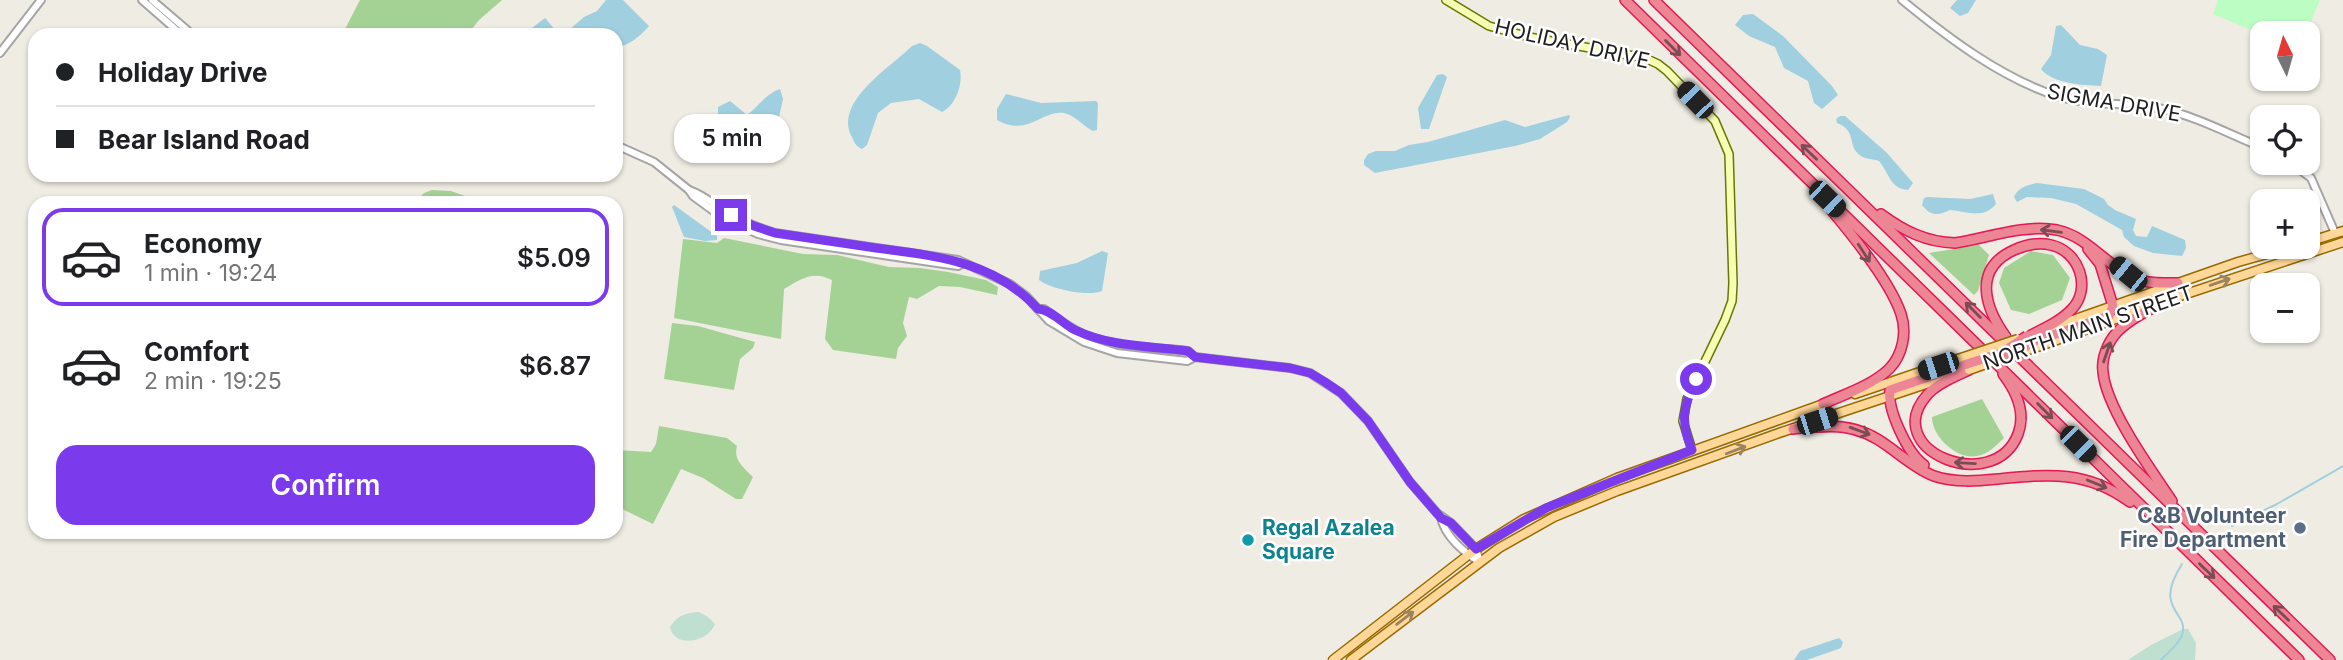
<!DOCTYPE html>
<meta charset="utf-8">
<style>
:root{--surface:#fff;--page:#f6f6f6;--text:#202124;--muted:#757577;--line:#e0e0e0;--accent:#7c3aed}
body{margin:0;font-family:Inter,sans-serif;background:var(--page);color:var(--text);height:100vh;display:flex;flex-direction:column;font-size:26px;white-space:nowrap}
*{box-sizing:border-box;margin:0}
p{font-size:23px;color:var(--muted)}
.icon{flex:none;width:38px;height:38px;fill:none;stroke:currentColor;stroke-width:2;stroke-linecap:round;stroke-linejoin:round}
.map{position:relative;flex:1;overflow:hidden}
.panel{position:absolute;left:28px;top:196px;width:595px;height:343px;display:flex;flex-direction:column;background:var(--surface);border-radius:21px;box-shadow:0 2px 5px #0004}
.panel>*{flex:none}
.guide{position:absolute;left:28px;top:28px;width:595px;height:154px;border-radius:21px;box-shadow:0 2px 5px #0004;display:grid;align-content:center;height:154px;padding:0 28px;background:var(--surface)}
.needle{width:46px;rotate:355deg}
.controls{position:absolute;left:2250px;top:21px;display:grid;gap:14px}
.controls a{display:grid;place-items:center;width:70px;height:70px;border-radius:14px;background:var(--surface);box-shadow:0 2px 5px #0004;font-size:35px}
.end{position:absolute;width:32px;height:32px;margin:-16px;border:9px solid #7c3aed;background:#fff;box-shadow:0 0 0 4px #fff}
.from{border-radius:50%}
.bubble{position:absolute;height:49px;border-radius:21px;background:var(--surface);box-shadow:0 2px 5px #0004;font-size:23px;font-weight:600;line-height:49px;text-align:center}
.car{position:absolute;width:21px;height:42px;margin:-21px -10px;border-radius:9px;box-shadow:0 0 5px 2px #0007;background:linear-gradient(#222 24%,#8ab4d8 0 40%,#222 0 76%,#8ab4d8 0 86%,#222 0)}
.guide b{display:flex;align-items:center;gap:24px;height:66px;font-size:26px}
.guide b+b{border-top:2px solid var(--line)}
.guide i{width:18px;height:18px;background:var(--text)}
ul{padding:12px 0 0;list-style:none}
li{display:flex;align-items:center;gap:21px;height:98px;margin:0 14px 10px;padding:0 14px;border:4px solid transparent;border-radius:21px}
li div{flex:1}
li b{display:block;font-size:26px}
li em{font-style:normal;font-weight:600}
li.active{border-color:var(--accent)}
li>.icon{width:63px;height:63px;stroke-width:1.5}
.primary-button{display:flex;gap:14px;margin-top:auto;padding:14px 28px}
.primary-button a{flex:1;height:80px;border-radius:21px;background:var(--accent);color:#fff;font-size:28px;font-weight:600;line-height:80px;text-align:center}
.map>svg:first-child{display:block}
.forest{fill:#a4d295}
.wetland{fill:#bfdfd1}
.park{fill:#bcfdc4}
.water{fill:#a0cfe0}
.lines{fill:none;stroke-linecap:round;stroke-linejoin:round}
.stream{stroke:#a0cfe0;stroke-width:2}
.tertiary-casing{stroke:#a5a5a5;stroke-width:10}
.secondary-casing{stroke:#677900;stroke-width:10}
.primary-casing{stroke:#976b00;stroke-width:11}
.motorway-casing{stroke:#e51856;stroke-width:12}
.tertiary{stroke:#fff;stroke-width:6}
.secondary{stroke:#f7feb3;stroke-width:7}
.primary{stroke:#ffd798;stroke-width:8}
.motorway{stroke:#ec8594;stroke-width:9}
.primary-bridge-casing{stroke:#976b00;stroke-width:11;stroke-linecap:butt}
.motorway-bridge-casing{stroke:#e51856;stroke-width:12;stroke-linecap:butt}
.primary-bridge{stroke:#ffd798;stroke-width:8}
.motorway-bridge{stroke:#ec8594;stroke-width:9}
.oneway{stroke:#7b4c53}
.oneway2{stroke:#9a8461}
.route{stroke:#7c3aed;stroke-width:9}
.service-dot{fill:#5c6f8a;stroke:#fff;stroke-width:2.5}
.culture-dot{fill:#0f9aa8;stroke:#fff;stroke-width:2.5}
.labels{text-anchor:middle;stroke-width:5;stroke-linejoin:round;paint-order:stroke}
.street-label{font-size:21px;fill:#1e1e1e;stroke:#fff}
.service-label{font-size:21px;font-weight:bold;fill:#4e5e75;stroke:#fff;text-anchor:end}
.culture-label{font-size:21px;font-weight:bold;fill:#0d838f;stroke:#fff;text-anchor:start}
</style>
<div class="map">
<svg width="2343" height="660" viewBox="0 0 2343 660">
<rect width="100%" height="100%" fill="#efece3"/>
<g class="forest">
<path d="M 360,0 L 502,0 L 479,20 L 467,35 L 342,35 Z"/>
<path d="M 432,190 L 451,191 L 465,196 L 467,203 L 414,203 L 424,193 Z"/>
<path d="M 724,238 L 803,254 L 837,255 L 889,267 L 920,268 L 948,272 L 986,280 L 998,287 L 997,295 L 960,287 L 939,286 L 917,299 L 909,297 L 903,323 L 907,336 L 898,348 L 896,359 L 833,350 L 825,339 L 832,280 C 813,270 801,279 784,289 L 781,339 L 674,318 L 683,239 L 717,243 Z"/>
<path d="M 1979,245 L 1989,255 L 1978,291 L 1974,295 L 1929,253 Z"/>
<path d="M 2031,251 L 2053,255 L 2070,278 L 2062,300 L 2029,314 L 2011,310 L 1999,283 L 2004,268 Z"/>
<path d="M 672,323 L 698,326 L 755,342 L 753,348 L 740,359 L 734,390 L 664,379 Z"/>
<path d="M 1982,399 L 2004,438 C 1995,446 1989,454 1977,456 C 1957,460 1932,437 1932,417 Z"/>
<path d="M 659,426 L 727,438 L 737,446 C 733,460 743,467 753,477 L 742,499 L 736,499 L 703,478 L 681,469 L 653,524 L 616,506 L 616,450 L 651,452 L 656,444 Z"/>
</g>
<g class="wetland">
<path d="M 699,612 L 708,617 L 715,624 C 709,642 674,649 670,627 C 678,615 685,613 699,612 Z"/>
<path d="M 2183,629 L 2188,629 L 2196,643 L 2195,660 L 2128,660 L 2151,645 Z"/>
</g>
<path class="park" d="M 2218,0 L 2320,0 L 2306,33 L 2263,35 L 2213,14 Z"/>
<g class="water">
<path d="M 606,0 L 623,0 L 649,26 C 639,37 630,45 616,48 L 616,35 L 530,35 L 528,31 L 545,18 L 557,32 L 569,30 L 584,17 L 597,11 Z"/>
<path d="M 1957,0 L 1976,0 L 1968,13 L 1960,16 L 1950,8 Z"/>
<path d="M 1753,14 L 1783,36 L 1832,86 L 1838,95 L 1822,109 L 1814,103 L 1808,81 L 1784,68 L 1775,47 L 1749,36 L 1735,25 L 1743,15 Z"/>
<path d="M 2061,25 L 2080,45 L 2098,49 L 2107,55 L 2101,86 C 2083,85 2053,84 2041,69 L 2051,55 L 2056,26 Z"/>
<path d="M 920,43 L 927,46 L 960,70 C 963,84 956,105 942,112 L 919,99 L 891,103 L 878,113 L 867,145 L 862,149 C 856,146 855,144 852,137 C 833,102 891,67 912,46 Z"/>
<path d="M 1443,74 L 1447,77 L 1429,129 L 1421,129 L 1418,108 L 1437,75 Z"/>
<path d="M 780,89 L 783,99 L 773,145 L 745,143 L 718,116 L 718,107 L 730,101 L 747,115 C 758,107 767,93 780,89 Z"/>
<path d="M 1006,94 L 1041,103 L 1096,101 L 1098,103 L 1097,130 L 1093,131 C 1085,127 1078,119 1070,115 C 1045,104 1031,139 997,120 L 997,109 Z"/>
<path d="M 1569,115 L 1570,117 L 1567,122 L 1540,139 L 1515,146 L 1375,173 L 1364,165 L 1364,160 L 1368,154 L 1376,151 L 1395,151 L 1409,145 L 1428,142 L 1505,120 L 1525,127 Z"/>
<path d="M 1840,116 L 1845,116 L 1887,153 L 1913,183 L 1908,190 C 1889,188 1890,174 1879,161 C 1873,159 1865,159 1861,156 C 1846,146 1858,131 1837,123 L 1836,119 Z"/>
<path d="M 2037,183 L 2084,189 L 2104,199 L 2108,205 L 2115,210 L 2136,219 L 2133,230 L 2136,236 L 2147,237 L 2152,226 L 2185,240 L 2186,248 L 2182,256 L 2153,253 L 2134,246 L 2124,237 L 2122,230 L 2076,204 L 2051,198 L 2027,197 L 2017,202 L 2014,197 C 2018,187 2028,185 2037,183 Z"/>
<path d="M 1993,194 L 1996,204 C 1983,220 1966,211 1950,210 C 1937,216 1931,216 1922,205 L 1924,198 L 1927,197 L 1970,199 Z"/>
<path d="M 674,205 L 717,236 L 717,240 L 705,241 L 684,237 L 672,207 Z"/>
<path d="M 1102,251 L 1108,253 L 1102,291 C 1088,297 1051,289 1039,280 L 1040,271 L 1077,263 Z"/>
<path d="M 1839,638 L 1843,642 L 1841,648 L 1807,660 L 1794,660 L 1800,651 Z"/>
</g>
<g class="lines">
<g class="stream">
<path d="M 2232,526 L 2277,504 L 2343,466"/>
<path d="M 2222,540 L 2228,533"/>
<path d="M 2161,660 C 2168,652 2178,646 2182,635 C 2190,611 2152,611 2182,564"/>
</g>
<g class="tertiary-casing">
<g id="tertiary">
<path d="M 142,0 L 182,35"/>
<path d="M 152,0 L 193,35"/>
<path d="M 1902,0 C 1947,37 2001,78 2057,96 C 2089,106 2124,102 2158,108 C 2194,115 2229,134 2263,148"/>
<path d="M 0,53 L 41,0"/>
<path d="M 616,145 L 654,162 L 689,190 L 693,196 L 723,218 L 758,234 L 781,240 L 944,264 L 958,266 L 964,263"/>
<path d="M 2291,163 L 2311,178 L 2335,233"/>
<path d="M 689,190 C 704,195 715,205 728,213 C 743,222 759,228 775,233 L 958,260 L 1010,284 L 1026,296 L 1049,321 L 1084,342 L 1117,353 L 1187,361 L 1195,357"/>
<path d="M 1038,309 L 1044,309 C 1057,319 1070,328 1085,335 C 1117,348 1154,347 1188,351 L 1195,357 L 1290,368 L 1310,373 L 1341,393 L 1368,421 L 1410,482 L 1437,513 L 1451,523 L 1476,549 L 1480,562"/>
<path d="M 1441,518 C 1445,536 1464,553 1480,562"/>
</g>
</g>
<g class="secondary-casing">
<path id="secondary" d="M 1446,0 L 1489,26 L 1529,37 L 1645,58 L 1658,64 L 1667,71 L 1715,121 L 1729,154 L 1733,283 L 1732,301 L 1725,320 L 1687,399 L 1683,421 L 1692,450"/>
</g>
<g class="primary-casing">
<g id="primary">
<path d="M 2308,242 L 2343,231"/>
<path d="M 2168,300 L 2343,242"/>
<path d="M 2050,328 L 2238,262 L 2292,247"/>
<path d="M 2040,346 L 2146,308"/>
<path d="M 1855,394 L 1958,359"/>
<path d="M 1333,660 L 1476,549 L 1524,519 L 1617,478 L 1829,402"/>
<path d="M 1351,660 L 1499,548 L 1554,517 L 1617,491 L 1779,433 L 1947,377"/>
</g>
</g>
<g class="motorway-casing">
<g id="motorway">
<path d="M 1625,0 L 2299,660"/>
<path d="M 1654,0 L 2330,660"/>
<path d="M 1881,214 C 1904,231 1926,242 1955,243 C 1987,238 2024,224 2057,230 C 2089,237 2106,266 2135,278 C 2148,284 2163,283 2178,283"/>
<path d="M 2006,337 C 1985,308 1972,269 2014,250 C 2025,245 2038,242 2051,245 C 2079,251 2092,288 2072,309 C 2061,321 2045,328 2031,335"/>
<path d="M 2035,341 L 2109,316 L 2113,306 L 2100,264 L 2088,249"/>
<path d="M 1969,370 C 1956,376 1938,383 1928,394 C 1877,450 1994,497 2018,434 C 2026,413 2016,391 2003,374"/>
<path d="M 1823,404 C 1845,394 1871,386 1889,369 C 1903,355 1907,332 1901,314 C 1891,284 1853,236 1832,211"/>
<path d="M 1793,429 C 1831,425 1857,422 1889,447 C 1903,457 1918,470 1934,476 C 1955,483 1977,481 1998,479 C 2049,474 2087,470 2130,502"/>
<path d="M 1924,465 C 1908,454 1887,410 1890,390 L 1964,365"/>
<path d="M 2172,501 C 2151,470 2106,408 2103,372 C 2101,358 2108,342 2117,332 C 2133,316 2155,307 2174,298"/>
</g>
</g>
<use href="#tertiary" class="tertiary"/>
<use href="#secondary" class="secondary"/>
<use href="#primary" class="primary"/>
<use href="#motorway" class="motorway"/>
<g class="primary-bridge-casing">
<g id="primary-bridge">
<path d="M 2019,353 L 2040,346"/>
<path d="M 1958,359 L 2018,339"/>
<path d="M 1969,370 L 2006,357"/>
</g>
</g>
<g class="motorway-bridge-casing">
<g id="motorway-bridge">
<path d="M 2003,359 L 2035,341"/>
<path d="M 1964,365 L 2001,353 L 2027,336"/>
</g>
</g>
<use href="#primary-bridge" class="primary-bridge"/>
<use href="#motorway-bridge" class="motorway-bridge"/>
</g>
<defs><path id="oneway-shaft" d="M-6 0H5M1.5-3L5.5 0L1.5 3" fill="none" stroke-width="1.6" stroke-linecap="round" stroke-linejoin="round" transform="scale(1.75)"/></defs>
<g class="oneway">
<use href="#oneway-shaft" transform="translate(1673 48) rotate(45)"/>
<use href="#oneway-shaft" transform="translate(1809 152) rotate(-136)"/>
<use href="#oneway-shaft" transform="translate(2051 231) rotate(-172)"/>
<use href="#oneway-shaft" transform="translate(1864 253) rotate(57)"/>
<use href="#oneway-shaft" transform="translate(1973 310) rotate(-135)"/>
<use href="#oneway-shaft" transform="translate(2107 352) rotate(-71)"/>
<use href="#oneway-shaft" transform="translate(2045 411) rotate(45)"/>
<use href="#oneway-shaft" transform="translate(1860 431) rotate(20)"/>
<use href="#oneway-shaft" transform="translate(1965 463) rotate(-177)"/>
<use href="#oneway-shaft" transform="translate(2097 484) rotate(22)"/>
<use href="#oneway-shaft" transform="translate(2207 571) rotate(44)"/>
<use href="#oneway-shaft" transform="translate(2281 613) rotate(-136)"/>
</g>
<g class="oneway2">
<use href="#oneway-shaft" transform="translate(2220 282) rotate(-19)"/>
<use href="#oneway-shaft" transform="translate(1736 450) rotate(-21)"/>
<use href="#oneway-shaft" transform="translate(1405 618) rotate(-37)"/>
</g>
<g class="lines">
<path class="route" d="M 731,215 L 754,226 L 775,233 C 809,238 842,243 876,248 C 937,256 994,261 1038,309 C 1051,309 1064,325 1075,330 C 1111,347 1150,346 1188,351 L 1195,357 L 1290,368 L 1310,373 L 1325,382 L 1341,393 L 1368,421 L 1410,482 L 1441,518 L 1451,523 L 1476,549 L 1546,508 L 1692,450 C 1680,421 1683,407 1696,379"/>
</g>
<circle class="service-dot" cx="2300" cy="528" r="7"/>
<circle class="culture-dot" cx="1248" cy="540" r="7"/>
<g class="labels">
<g class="street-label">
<text transform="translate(1572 44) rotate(13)" y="7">HOLIDAY DRIVE</text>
<text transform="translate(2114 103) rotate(10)" y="7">SIGMA DRIVE</text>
<text transform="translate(2088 328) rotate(-19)" y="7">NORTH MAIN STREET</text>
</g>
<g class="service-label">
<text x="2286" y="523">C&amp;B Volunteer<tspan x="2286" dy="24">Fire Department</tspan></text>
</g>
<g class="culture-label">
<text x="1262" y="535">Regal Azalea<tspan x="1262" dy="24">Square</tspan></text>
</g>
</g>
</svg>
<div class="controls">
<a><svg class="needle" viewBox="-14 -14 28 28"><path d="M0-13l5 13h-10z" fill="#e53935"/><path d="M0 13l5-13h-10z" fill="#757577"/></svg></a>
<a><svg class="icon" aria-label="locate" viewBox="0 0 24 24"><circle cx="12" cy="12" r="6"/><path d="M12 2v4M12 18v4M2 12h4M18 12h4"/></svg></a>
<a>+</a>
<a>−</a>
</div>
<i class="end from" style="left:1696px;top:379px"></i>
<i class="end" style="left:731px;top:215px"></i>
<div class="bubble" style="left:674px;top:114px;width:116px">5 min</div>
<i class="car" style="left:1695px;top:100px;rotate:316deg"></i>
<i class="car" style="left:1827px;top:199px;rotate:134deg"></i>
<i class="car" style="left:2128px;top:274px;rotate:309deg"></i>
<i class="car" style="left:1938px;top:366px;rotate:252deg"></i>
<i class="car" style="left:1817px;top:421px;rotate:72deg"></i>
<i class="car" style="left:2078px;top:444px;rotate:135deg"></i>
<div class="guide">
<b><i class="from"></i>Holiday Drive</b>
<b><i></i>Bear Island Road</b>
</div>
<section class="panel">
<ul>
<li class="active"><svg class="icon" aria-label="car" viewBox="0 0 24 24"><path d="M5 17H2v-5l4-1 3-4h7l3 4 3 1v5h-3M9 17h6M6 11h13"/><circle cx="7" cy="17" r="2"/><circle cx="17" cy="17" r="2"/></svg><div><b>Economy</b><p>1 min · 19:24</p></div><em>$5.09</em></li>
<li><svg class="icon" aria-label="car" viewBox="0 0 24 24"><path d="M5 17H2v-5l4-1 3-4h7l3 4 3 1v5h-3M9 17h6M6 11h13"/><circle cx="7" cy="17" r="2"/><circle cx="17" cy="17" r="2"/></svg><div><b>Comfort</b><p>2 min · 19:25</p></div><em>$6.87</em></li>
</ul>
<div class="primary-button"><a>Confirm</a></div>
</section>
</div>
